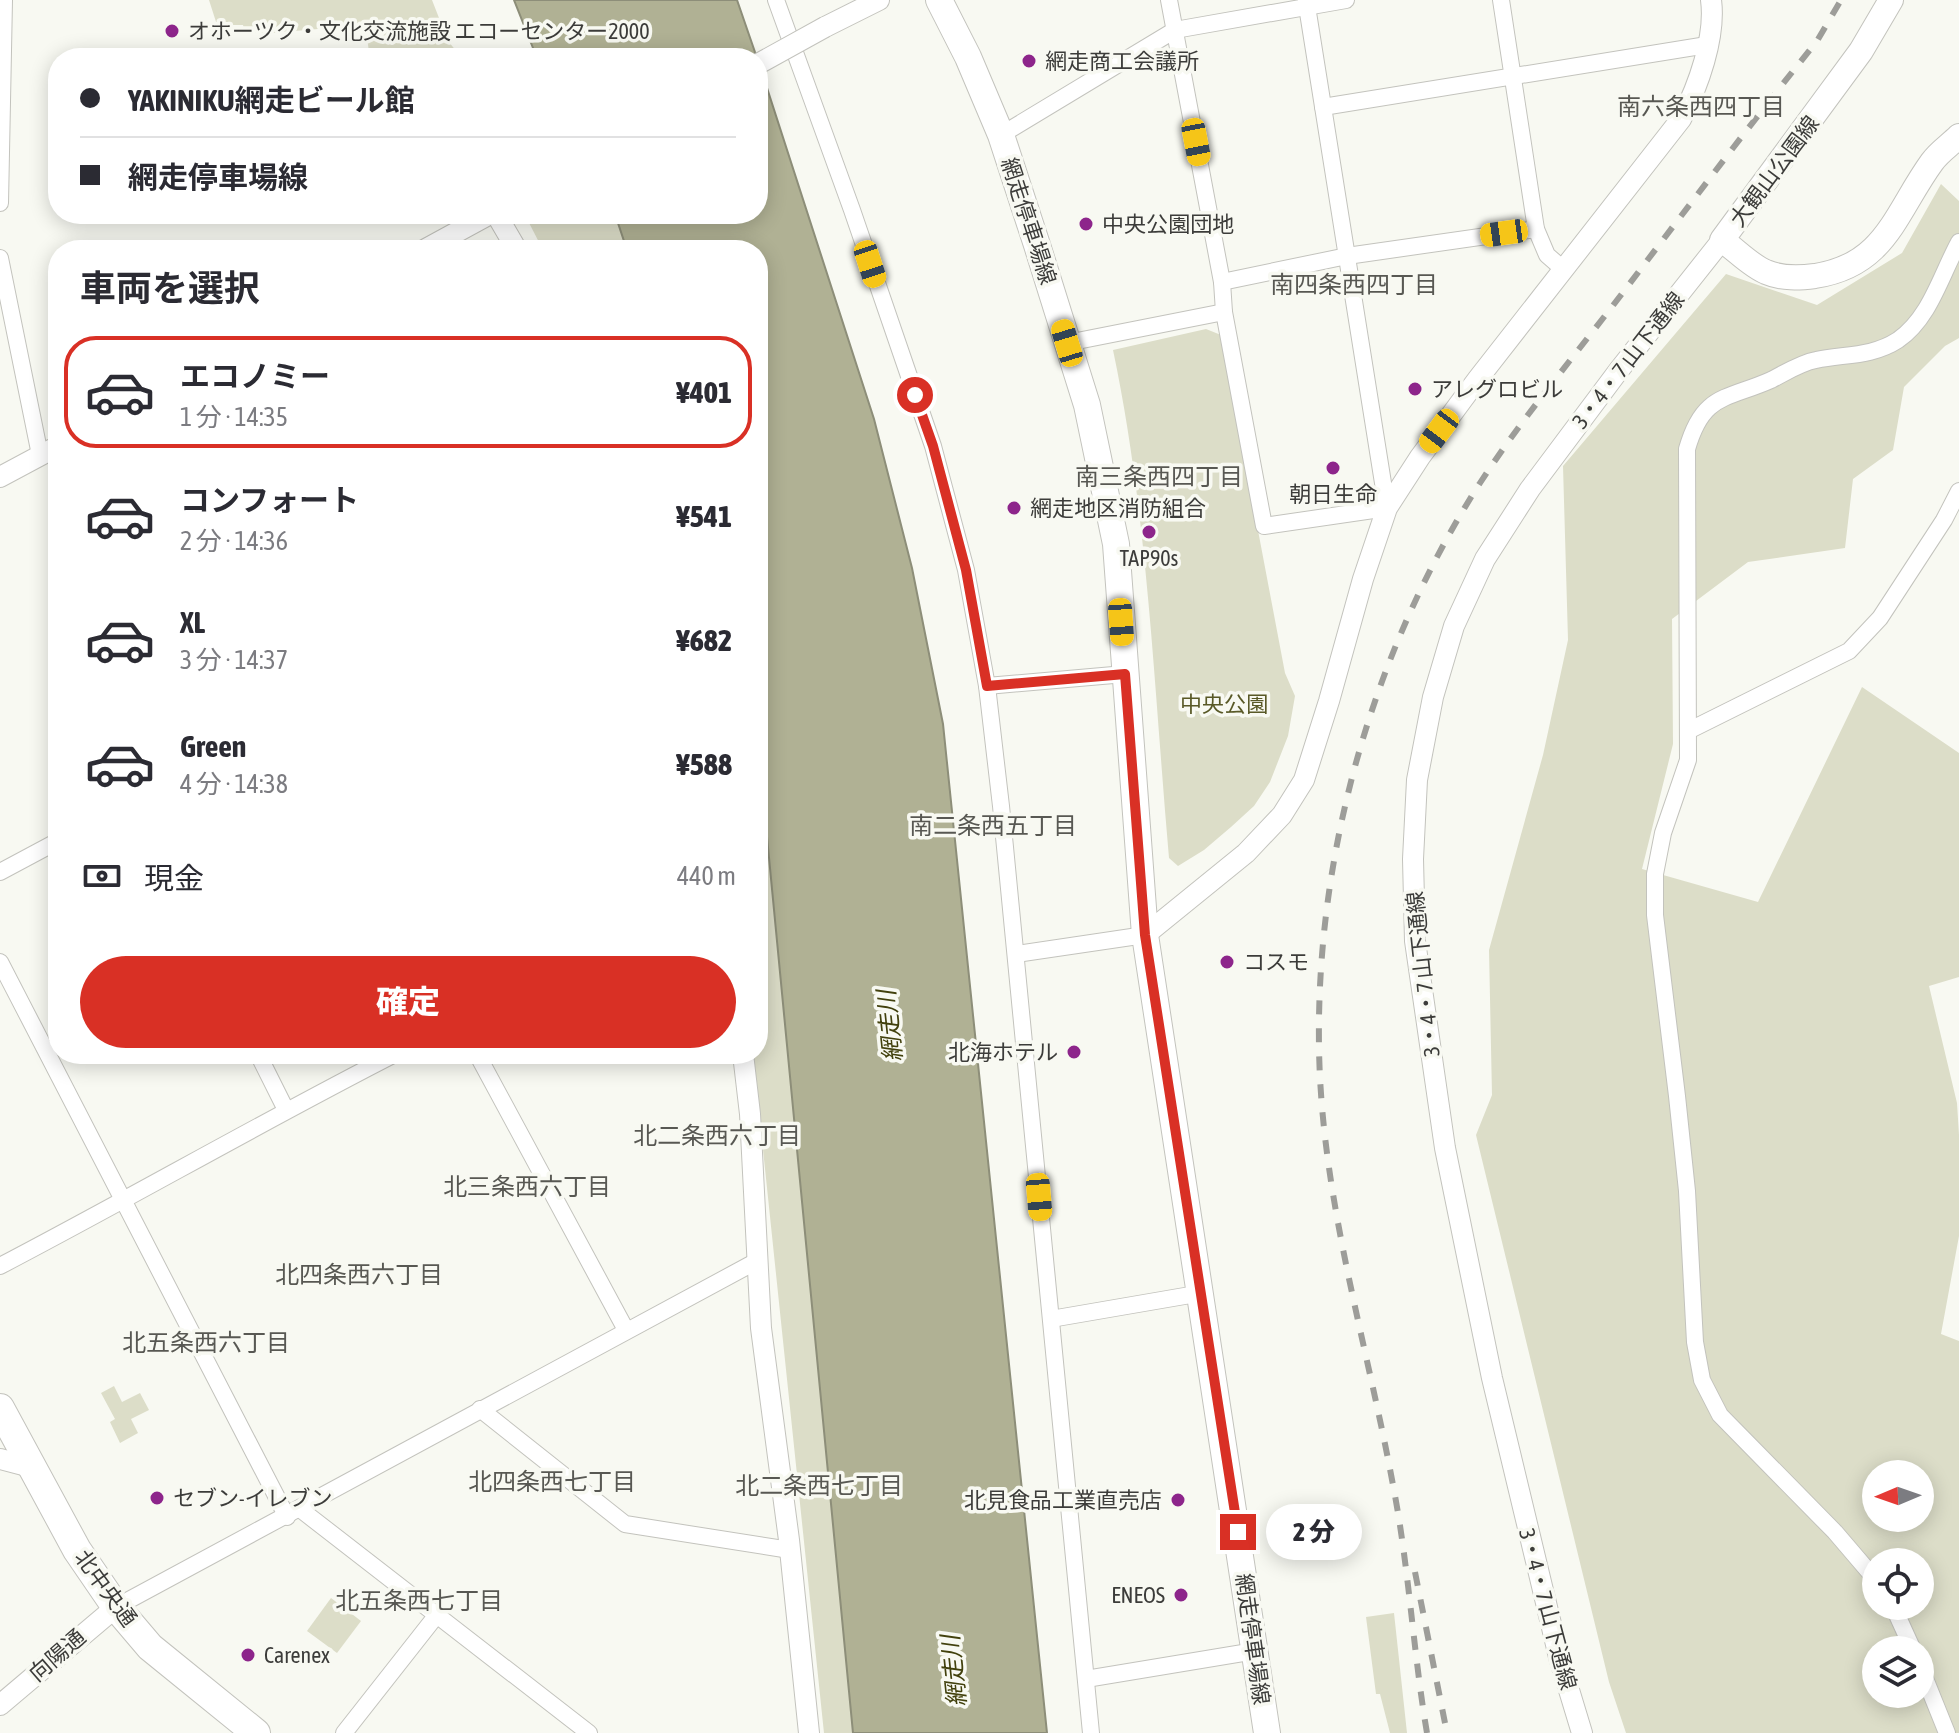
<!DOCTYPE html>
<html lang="ja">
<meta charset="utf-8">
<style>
:root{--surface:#fff;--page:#f2f2f3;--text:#2b2b33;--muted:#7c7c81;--line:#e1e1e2;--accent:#d93025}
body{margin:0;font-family:"Asap Condensed","Noto Sans JP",sans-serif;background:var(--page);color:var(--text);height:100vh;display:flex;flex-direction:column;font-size:30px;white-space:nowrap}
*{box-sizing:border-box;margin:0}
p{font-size:26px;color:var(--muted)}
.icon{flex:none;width:44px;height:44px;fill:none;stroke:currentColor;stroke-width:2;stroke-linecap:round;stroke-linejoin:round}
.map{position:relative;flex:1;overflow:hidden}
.sheet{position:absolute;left:48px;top:240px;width:720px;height:824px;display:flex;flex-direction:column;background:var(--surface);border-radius:32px;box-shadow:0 4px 20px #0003}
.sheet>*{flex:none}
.guide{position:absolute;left:48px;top:48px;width:720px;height:176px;border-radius:32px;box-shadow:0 4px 20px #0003;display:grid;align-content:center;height:176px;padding:0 32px;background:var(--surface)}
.needle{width:52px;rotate:268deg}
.fabs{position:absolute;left:1862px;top:1460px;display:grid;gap:16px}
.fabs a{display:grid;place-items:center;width:72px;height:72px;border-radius:50%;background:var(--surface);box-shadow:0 4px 20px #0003;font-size:40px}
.end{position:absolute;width:36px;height:36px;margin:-18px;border:10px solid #d93025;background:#fff;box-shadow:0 0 0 4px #fff}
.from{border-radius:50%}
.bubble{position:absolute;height:56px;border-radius:28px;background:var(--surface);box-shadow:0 4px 20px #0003;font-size:26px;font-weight:800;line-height:56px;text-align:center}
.car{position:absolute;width:24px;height:48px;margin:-24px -12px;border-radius:10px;box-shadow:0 0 6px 2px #0007;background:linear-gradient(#f5c518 24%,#345 0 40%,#f5c518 0 76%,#345 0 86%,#f5c518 0)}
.guide b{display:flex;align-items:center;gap:28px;height:76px;font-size:30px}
.guide b+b{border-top:2px solid var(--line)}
.guide i{width:20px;height:20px;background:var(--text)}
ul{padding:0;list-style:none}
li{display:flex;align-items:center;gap:24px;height:112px;margin:0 16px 12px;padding:0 16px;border:4px solid transparent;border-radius:32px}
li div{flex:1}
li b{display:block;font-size:30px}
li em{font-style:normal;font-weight:800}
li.on{border-color:var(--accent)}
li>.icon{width:72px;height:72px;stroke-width:1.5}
h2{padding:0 32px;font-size:36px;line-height:96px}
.pay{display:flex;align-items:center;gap:20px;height:88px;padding:0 32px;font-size:30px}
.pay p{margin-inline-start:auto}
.action{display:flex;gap:16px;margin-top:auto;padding:16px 32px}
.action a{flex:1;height:92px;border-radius:48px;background:var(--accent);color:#fff;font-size:32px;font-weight:800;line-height:92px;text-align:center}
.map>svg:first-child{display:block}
.green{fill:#dcddc8;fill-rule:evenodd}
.water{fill:#b0b194;stroke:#8d8e79;stroke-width:2}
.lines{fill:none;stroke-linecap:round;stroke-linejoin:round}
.minor-casing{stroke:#c3c3bd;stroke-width:18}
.tertiary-casing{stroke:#c3c3bd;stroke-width:22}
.secondary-casing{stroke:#c3c3bd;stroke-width:26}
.primary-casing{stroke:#c3c3bd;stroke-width:28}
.trunk-casing{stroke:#c3c3bd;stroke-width:30}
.minor{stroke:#fff;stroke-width:16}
.tertiary{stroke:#fff;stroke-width:20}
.secondary{stroke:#fff;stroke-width:24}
.primary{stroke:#fff;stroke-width:26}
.trunk{stroke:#fff;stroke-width:28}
.rail{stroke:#9d9d99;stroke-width:6;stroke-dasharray:14 14;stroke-linecap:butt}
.tertiary-bridge-casing{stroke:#c3c3bd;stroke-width:22;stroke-linecap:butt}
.tertiary-bridge{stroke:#fff;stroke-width:20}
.route{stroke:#d93025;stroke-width:10}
.poi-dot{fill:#8d258b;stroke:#f8f9f2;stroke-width:3}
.labels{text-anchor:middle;stroke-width:7;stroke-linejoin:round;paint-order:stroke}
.poi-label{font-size:22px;fill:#3c3c3a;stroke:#f8f9f2;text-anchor:start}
.street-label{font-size:22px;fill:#3c3c3a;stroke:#f8f9f2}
.park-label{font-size:22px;fill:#595927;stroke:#f8f9f2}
.neighbourhood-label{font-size:24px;fill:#585853;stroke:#f8f9f2}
.water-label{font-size:24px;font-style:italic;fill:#42410d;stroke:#f8f9f2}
</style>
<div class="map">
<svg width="1959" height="1733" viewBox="0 0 1959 1733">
<rect width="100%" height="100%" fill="#f8f9f2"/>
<g class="green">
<path d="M 209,0 L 432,0 L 448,41 L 462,58 L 370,58 L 365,25 L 271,33 L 245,32 L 243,25 L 217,25 Z"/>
<path d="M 1941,184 L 1959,201 L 1959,338 L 1945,346 L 1904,387 L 1893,450 L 1853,479 L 1845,548 L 1748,562 L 1672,619 L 1673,744 L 1642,869 L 1758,902 L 1862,687 L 1959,753 L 1959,977 L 1929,986 L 1957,1103 L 1959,1135 L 1959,1236 L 1941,1334 L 1959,1341 L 1959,1733 L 1626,1733 L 1609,1682 L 1476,1135 L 1492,1095 L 1489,950 L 1543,755 L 1568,640 L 1563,466 L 1726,274 L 1817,305 L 1902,253 ZM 1876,1474 L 1920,1474 L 1920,1518 L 1876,1518 ZM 1876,1562 L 1920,1562 L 1920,1606 L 1876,1606 ZM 1876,1650 L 1920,1650 L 1920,1694 L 1876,1694 Z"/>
<path d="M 532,214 L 615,214 L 627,250 L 543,250 L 526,217 Z"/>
<path d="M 1206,329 L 1221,335 L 1285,673 L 1295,696 L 1288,736 L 1270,782 L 1254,806 L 1231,827 L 1204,850 L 1178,866 L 1169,858 C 1154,689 1148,516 1113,350 Z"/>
<path d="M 758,743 L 853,1733 L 824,1733 L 753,1054 L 758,1054 Z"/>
<path d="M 114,1386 L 122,1402 L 140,1393 L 149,1410 L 131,1419 L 138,1433 L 120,1443 L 110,1422 L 115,1419 L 101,1393 Z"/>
<path d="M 331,1598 L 361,1621 L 337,1653 L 307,1631 Z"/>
<path d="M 1394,1613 L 1407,1733 L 1390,1733 L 1380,1694 L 1376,1694 L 1366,1617 Z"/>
</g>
<g class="water">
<path d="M 514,0 L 737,0 L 757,58 L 537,58 Z"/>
<path d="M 758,60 L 874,419 L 912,568 L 943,724 L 1047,1733 L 853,1733 L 758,743 L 758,250 L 627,250 L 615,214 L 758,214 Z"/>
</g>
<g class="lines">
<g class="minor-casing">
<g id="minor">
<path d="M 776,0 L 852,210 L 933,446 L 966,570 L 987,686 L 1001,806 L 1091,1733"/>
<path d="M 1169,0 L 1222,282 L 1224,312 L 1264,526 L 1387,508 L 1306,0"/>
<path d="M 1501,0 L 1536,229 L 1547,255 L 1563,269"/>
<path d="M 1323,107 L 1707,45"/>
<path d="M 1001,135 L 1175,30 L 1346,0"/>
<path d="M 0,203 L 4,0"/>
<path d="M 0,258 L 40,455"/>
<path d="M 1222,282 L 1347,256 L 1536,229"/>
<path d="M 1067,343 L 1224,312"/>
<path d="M 987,686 L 1125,674"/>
<path d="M 1690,730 L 1849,651 L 1880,618 L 1944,520 L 1959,491"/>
<path d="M 0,872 L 58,841"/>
<path d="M 1016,954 L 1145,935"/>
<path d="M 0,962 L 287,1517"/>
<path d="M 258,1054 L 286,1110"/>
<path d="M 477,1054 L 626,1330"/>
<path d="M 0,1266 C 132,1197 262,1122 395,1054"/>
<path d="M 1051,1319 L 1202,1293"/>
<path d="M 480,1409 L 625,1524 L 790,1550"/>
<path d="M 300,1509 L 589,1733"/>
<path d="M 1876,1580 L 1835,1532 L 1720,1415 L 1702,1380 L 1695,1342 L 1687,1191 L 1677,1096 L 1655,915 L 1655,874 L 1663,833 L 1688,760 L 1687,449 C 1703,393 1726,400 1771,380 C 1785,373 1800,363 1816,360 C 1844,354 1872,357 1898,340 C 1930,318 1941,275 1959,242"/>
<path d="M 1893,1606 L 1913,1650"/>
<path d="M 116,1607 L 755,1262"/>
<path d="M 1920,1666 L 1947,1733"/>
<path d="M 1086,1679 L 1255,1651"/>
<path d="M 344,1733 L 436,1616"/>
</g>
</g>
<g class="tertiary-casing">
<g id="tertiary">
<path d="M 825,27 L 879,0"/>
<path d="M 496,214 L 517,250"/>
<path d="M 424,250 L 490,214"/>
<path d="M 0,477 L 58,446"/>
<path d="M 1145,935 L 1246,853 L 1282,815 L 1304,780 L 1329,701 L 1363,579 L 1387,508 L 1420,457 L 1477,380 L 1681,119 C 1698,87 1716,37 1711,0"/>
<path d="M 743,1054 L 750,1114 L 761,1328 L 789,1540 L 809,1733"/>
<path d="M 0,1459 L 31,1467"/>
<path d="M 0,1705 L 116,1607"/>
<path d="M 1582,1733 L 1559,1657 L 1492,1378 L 1445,1148 L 1415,941 L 1413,859 L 1417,780 L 1433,697 L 1454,626 L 1485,559 L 1530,489 L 1619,370 L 1722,240"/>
</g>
</g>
<g class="secondary-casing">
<path id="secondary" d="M 1891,0 L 1861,51 L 1722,240 C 1736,250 1751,266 1766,272 C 1782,279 1799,278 1815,276 C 1886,265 1895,213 1932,162 C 1939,152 1950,145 1959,136"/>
</g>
<g class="primary-casing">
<path id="primary" d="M 939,0 L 968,57 L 1001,135 L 1037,245 L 1087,405 L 1116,544 L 1145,935 L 1267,1733"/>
</g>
<g class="trunk-casing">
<path id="trunk" d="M 0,1408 L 77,1550 L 116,1607 L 150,1647 L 256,1733"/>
</g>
<use href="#minor" class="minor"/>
<use href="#tertiary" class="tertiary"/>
<use href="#secondary" class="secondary"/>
<use href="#primary" class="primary"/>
<use href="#trunk" class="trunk"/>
<g class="rail">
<path d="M 1415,1572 L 1447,1733"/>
<path d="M 1427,1733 C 1413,1651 1409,1567 1393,1485 C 1366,1339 1321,1196 1319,1047 C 1316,851 1374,648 1480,483 C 1522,418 1577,353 1624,291 C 1688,207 1751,123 1817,41 L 1841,0"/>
</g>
<g class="tertiary-bridge-casing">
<path id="tertiary-bridge" d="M 758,64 L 825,27"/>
</g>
<use href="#tertiary-bridge" class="tertiary-bridge"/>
</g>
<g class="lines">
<path class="route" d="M 915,395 L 933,446 L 966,570 L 987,686 L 1125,674 L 1145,935 L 1238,1532"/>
</g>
<g class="poi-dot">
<circle cx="172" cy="31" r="8"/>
<circle cx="1029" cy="61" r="8"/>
<circle cx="1086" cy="224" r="8"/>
<circle cx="1415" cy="389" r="8"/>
<circle cx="1333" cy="468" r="8"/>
<circle cx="1014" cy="508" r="8"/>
<circle cx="1149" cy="532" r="8"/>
<circle cx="1227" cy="962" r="8"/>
<circle cx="1074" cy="1052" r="8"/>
<circle cx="157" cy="1498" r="8"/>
<circle cx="1178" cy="1500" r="8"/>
<circle cx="1181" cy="1595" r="8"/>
<circle cx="248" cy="1655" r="8"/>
</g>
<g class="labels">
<g class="poi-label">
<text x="188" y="39">オホーツク・文化交流施設 エコーセンター2000</text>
<text x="1045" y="69">網走商工会議所</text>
<text x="1102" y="232">中央公園団地</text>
<text x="1431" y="397">アレグロビル</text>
<text x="1333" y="502" text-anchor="middle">朝日生命</text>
<text x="1030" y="516">網走地区消防組合</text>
<text x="1149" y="566" text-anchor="middle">TAP90s</text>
<text x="1243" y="970">コスモ</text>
<text x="1058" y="1060" text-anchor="end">北海ホテル</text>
<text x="173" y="1506">セブン-イレブン</text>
<text x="1162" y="1508" text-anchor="end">北見食品工業直売店</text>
<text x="1165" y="1603" text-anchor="end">ENEOS</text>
<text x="264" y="1663">Carenex</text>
</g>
<g class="street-label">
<text transform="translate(1774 171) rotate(-53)" y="8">大観山公園線</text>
<text transform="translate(1029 221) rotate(72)" y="8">網走停車場線</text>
<text transform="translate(1628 360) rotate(-52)" y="8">3・4・7 山下通線</text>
<text transform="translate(1423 974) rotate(-96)" y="8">3・4・7 山下通線</text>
<text transform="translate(106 1588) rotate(54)" y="8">北中央通</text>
<text transform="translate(1548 1609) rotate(75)" y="8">3・4・7 山下通線</text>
<text transform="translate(1253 1639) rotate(82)" y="8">網走停車場線</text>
<text transform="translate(57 1655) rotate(-41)" y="8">向陽通</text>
</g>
<g class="park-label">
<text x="1224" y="712">中央公園</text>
</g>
<g class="neighbourhood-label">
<text x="1701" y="115">南六条西四丁目</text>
<text x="1354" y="293">南四条西四丁目</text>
<text x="1159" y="485">南三条西四丁目</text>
<text x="993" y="834">南二条西五丁目</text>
<text x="717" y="1144">北二条西六丁目</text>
<text x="527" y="1195">北三条西六丁目</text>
<text x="359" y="1283">北四条西六丁目</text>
<text x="206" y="1351">北五条西六丁目</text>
<text x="552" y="1490">北四条西七丁目</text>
<text x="819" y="1494">北二条西七丁目</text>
<text x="419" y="1609">北五条西七丁目</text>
</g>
<g class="water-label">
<text transform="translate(890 1026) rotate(-96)" y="8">網走川</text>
<text transform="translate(954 1671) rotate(-96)" y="8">網走川</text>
</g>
</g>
</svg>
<div class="fabs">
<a><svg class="needle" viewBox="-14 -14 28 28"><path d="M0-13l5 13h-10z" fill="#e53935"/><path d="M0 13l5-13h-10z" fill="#7c7c81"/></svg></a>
<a><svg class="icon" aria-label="locate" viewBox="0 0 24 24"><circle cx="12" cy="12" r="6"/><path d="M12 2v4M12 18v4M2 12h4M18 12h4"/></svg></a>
<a><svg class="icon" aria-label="layers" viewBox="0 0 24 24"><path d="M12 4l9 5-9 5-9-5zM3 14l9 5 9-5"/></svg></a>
</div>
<i class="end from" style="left:915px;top:395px"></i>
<i class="end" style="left:1238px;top:1532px"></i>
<div class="bubble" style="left:1266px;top:1504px;width:96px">2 分</div>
<i class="car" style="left:1196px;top:142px;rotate:169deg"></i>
<i class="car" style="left:1504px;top:233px;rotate:262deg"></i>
<i class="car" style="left:870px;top:264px;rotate:162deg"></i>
<i class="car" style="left:1067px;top:343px;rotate:343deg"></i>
<i class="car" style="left:1439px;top:431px;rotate:217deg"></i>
<i class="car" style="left:1121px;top:622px;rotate:176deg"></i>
<i class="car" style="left:1039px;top:1197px;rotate:175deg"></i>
<div class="guide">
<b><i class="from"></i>YAKINIKU網走ビール館</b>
<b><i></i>網走停車場線</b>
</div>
<section class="sheet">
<h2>車両を選択</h2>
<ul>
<li class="on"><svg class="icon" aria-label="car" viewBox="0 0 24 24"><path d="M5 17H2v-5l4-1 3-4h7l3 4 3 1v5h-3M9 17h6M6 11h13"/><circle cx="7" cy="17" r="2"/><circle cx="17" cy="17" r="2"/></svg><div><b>エコノミー</b><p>1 分 · 14:35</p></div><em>¥401</em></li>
<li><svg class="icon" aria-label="car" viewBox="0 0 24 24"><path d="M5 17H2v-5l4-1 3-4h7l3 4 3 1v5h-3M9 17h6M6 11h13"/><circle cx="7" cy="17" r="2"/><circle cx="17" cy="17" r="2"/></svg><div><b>コンフォート</b><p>2 分 · 14:36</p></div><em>¥541</em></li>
<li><svg class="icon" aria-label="car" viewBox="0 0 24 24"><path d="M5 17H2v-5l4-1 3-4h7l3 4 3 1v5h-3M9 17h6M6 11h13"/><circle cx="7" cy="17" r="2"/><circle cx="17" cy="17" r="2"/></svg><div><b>XL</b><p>3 分 · 14:37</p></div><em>¥682</em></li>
<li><svg class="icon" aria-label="car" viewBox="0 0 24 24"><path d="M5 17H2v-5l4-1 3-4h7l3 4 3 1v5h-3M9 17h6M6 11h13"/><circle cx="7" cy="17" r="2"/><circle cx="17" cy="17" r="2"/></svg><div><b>Green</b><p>4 分 · 14:38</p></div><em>¥588</em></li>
</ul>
<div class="pay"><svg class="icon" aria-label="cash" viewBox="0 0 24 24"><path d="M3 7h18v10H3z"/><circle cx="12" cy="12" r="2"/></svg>現金<p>440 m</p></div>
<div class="action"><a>確定</a></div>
</section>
</div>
